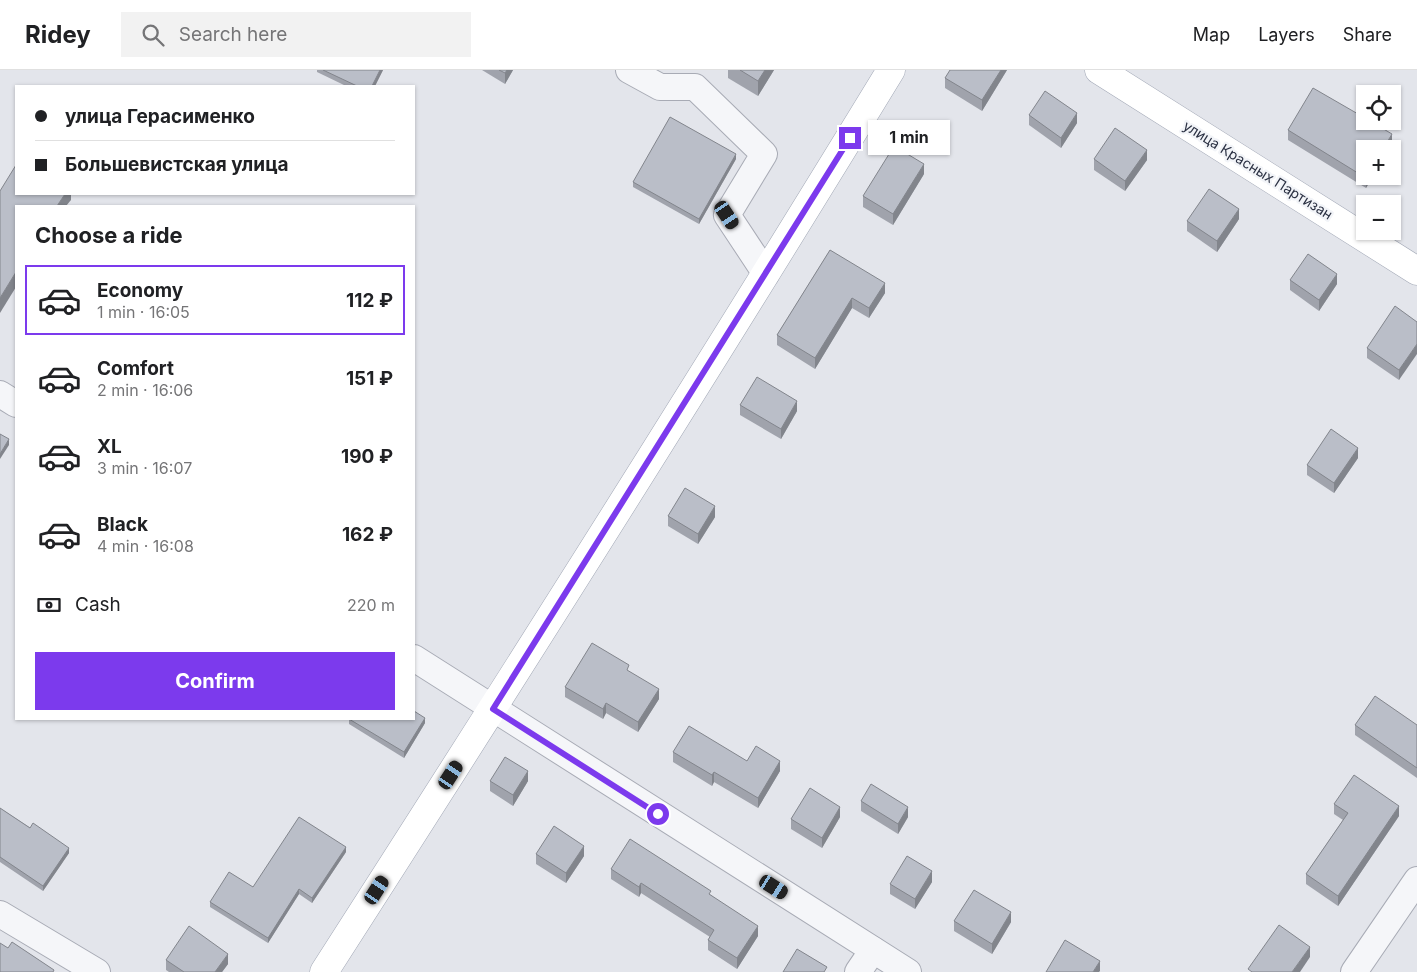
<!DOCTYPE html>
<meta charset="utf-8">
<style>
:root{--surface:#fff;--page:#f2f2f2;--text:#202124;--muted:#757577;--line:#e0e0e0;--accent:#7c3aed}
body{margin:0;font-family:Inter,sans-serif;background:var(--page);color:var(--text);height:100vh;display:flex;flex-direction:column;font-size:19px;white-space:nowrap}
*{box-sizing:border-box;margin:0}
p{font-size:16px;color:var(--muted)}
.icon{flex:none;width:28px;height:28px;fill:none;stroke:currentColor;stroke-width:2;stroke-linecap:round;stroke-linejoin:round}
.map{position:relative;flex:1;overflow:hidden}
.side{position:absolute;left:15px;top:135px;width:400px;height:515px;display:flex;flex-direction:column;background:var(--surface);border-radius:0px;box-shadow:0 1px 4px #0004}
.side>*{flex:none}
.top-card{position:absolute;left:15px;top:15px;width:400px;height:110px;border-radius:0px;box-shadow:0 1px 4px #0004;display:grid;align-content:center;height:110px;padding:0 20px;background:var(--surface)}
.tools{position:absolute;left:1356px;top:15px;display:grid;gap:10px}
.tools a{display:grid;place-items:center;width:45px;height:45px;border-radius:0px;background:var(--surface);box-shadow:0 1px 4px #0004;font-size:25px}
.end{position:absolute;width:22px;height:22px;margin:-11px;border:6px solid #7c3aed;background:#fff;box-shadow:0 0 0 2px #fff}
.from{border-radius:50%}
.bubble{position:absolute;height:35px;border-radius:0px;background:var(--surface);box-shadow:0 1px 4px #0004;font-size:16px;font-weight:700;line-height:35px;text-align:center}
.car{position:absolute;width:15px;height:30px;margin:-15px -8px;border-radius:6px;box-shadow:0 0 4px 1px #0007;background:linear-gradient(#222 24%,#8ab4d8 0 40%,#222 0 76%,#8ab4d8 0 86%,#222 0)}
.top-card b{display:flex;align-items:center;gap:18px;height:48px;font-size:19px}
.top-card b+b{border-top:1px solid var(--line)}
.top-card i{width:12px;height:12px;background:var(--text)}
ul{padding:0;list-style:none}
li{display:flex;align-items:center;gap:15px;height:70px;margin:0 10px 8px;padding:0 10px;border:2px solid transparent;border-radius:0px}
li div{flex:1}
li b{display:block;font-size:19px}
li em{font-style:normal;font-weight:700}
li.selected{border-color:var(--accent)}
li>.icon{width:45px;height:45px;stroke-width:1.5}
h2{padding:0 20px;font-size:22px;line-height:60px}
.pay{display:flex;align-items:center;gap:12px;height:55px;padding:0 20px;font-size:19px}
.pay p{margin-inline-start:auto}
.action{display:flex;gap:10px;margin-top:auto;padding:10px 20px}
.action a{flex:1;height:58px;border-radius:0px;background:var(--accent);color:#fff;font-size:20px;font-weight:700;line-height:58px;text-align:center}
header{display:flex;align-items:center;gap:30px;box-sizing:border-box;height:70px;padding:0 25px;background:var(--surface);border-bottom:1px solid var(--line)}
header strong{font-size:24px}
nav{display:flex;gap:28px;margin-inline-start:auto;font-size:18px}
.search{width:350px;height:45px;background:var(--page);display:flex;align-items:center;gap:12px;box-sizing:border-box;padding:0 18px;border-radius:0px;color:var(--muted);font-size:19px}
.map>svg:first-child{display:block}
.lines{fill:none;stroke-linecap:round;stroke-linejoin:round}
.minor-casing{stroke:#a8abb5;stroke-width:28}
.major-casing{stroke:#a2a8b6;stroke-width:29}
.minor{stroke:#f5f6f9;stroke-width:26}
.major{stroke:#fff;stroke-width:28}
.wall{fill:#a0a3ac}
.shaded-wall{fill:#82858c}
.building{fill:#babec8;stroke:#82858c}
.route{stroke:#7c3aed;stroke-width:6}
.labels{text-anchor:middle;stroke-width:4.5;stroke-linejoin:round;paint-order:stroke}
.street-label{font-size:14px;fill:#2b3143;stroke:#f2f4f8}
</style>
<header>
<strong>Ridey</strong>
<div class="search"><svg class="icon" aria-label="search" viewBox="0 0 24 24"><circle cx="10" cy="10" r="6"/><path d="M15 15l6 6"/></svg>Search here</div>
<nav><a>Map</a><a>Layers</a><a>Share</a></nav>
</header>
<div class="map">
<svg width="1417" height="902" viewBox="0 0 1417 902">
<rect width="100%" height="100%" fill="#e3e5eb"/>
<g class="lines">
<g class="minor-casing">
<g id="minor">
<path d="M 629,0 L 660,17 L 695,17 L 764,84 L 727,145 L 766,204"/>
<path d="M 0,324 L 16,334"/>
<path d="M 414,588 L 908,902"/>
<path d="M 0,844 L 97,902"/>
<path d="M 858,902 L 873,880"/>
<path d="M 1354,902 L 1417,810"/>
</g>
</g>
<g class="major-casing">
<g id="major">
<path d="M 1099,0 L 1417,201"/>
<path d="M 324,902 C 516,603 706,303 891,0"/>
</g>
</g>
<use href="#minor" class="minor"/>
<use href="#major" class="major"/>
</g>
<g class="wall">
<path d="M 317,0 L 383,0 L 375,16 L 346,16 L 317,2 Z"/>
<path d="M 482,0 L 513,0 L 505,14 Z"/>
<path d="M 728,0 L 774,0 L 758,26 L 728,8 Z"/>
<path d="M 1007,0 L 982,41 L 945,18 L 945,8 Z"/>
<path d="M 1029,45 L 1077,53 L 1061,78 L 1029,55 Z"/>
<path d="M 1288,60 L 1392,74 L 1389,79 L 1365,79 L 1373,106 L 1366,118 L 1288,70 Z"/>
<path d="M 736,89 L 699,154 L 633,117 L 633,112 Z"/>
<path d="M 1094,89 L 1147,90 L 1125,121 L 1094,100 Z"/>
<path d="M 924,104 L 893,155 L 863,137 L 863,126 Z"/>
<path d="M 1239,149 L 1217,182 L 1187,161 L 1187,151 Z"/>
<path d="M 830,180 L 885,223 L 869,248 L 852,238 L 815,299 L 777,275 L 777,265 Z"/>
<path d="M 1290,210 L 1337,214 L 1319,241 L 1290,220 Z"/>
<path d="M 1417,252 L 1399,310 L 1367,288 L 1367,278 Z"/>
<path d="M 740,335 L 797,341 L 781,369 L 740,345 Z"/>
<path d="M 1358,388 L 1334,423 L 1307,405 L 1307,395 Z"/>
<path d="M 668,446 L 715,447 L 698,474 L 668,456 Z"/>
<path d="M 629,601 L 659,629 L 638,662 L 606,643 L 603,649 L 565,627 L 565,617 Z"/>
<path d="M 349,649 L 425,653 L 404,688 L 349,654 Z"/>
<path d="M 1355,655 L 1417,655 L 1417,708 L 1355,665 Z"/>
<path d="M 673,682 L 747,691 L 780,701 L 758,738 L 714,712 L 712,716 L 673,692 Z"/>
<path d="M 490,711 L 528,711 L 513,736 L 490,721 Z"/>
<path d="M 861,731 L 908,747 L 898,764 L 861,741 Z"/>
<path d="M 1334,734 L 1399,746 L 1338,836 L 1306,814 L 1306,804 L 1343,750 L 1334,744 Z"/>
<path d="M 0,738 L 69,783 L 43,821 L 0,792 Z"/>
<path d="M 840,747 L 822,778 L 791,759 L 791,749 Z"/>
<path d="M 346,782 L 312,833 L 299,824 L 268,873 L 210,837 L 210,832 L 253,817 Z"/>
<path d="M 536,784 L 584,786 L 566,813 L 536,794 Z"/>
<path d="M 611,799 L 711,825 L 758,866 L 737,899 L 708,880 L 708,870 L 710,867 L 641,823 L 639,827 L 611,809 Z"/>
<path d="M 932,812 L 915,839 L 890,824 L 890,814 Z"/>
<path d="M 954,851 L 1011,852 L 992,884 L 954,861 Z"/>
<path d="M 166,890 L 228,894 L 222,902 L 169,902 L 166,900 Z"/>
</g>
<g class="shaded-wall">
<path d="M 380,0 L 383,0 L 375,16 L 372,16 Z"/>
<path d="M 507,0 L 513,0 L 505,14 L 505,3 Z"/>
<path d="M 765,0 L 774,0 L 758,26 L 758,11 Z"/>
<path d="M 1001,0 L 1007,0 L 982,41 L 982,30 Z"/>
<path d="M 1077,43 L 1077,53 L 1061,78 L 1061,68 Z"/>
<path d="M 1392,64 L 1392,74 L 1389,79 L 1383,79 Z"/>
<path d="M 1147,80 L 1147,90 L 1125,121 L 1125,111 Z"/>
<path d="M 736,84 L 736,89 L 699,154 L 699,149 Z"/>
<path d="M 924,94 L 924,104 L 893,155 L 893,144 Z"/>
<path d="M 1367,106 L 1373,106 L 1366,118 L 1366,108 Z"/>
<path d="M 65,124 L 71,124 L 71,130 L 66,136 L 57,136 Z"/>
<path d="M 1239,139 L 1239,149 L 1217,182 L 1217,171 Z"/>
<path d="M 16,202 L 16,217 L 0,243 L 0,228 Z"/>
<path d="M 1337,204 L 1337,214 L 1319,241 L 1319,230 Z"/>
<path d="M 885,213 L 885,223 L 869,248 L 869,238 Z"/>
<path d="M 852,228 L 852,238 L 815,299 L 815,288 Z"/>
<path d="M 1417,274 L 1417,284 L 1399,310 L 1399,300 Z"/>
<path d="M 797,331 L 797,341 L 781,369 L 781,359 Z"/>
<path d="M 9,369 L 9,375 L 0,389 L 0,384 Z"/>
<path d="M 1358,378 L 1358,388 L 1334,423 L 1334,413 Z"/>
<path d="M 715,436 L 715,447 L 698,474 L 698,464 Z"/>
<path d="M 659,619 L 659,629 L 638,662 L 638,652 Z"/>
<path d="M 606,633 L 606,643 L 603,649 L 603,639 Z"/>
<path d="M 425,648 L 425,653 L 404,688 L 404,682 Z"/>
<path d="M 780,691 L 780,701 L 758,738 L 758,728 Z"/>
<path d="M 528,701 L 528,711 L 513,736 L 513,725 Z"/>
<path d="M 714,702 L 714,712 L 712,716 L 712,705 Z"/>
<path d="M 1399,736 L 1399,746 L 1338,836 L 1338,826 Z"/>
<path d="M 840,737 L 840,747 L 822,778 L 822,768 Z"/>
<path d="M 908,737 L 908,747 L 898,764 L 898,754 Z"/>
<path d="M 584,776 L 584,786 L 566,813 L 566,803 Z"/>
<path d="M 346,777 L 346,782 L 312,833 L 312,828 Z"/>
<path d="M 69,778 L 69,783 L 43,821 L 43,816 Z"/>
<path d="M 932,801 L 932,812 L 915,839 L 915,829 Z"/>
<path d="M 641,813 L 641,823 L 639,827 L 639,817 Z"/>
<path d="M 299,819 L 299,824 L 268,873 L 268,868 Z"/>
<path d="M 1011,842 L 1011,852 L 992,884 L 992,874 Z"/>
<path d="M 758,856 L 758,866 L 737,899 L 737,888 Z"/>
<path d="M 1310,877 L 1310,887 L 1300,902 L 1292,902 Z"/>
<path d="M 228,884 L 228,894 L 222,902 L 215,902 Z"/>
<path d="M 1100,891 L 1100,901 L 1099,902 L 1093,902 Z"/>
</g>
<g class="building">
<path d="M 323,0 L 380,0 L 372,16 L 357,16 Z"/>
<path d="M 499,0 L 507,0 L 505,3 Z"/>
<path d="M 740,0 L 765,0 L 758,11 Z"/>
<path d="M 950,0 L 1001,0 L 982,30 L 945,8 Z"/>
<path d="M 1313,18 L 1365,48 L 1365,51 L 1370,51 L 1392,64 L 1383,79 L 1365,79 L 1365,106 L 1367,106 L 1366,108 L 1288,60 Z"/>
<path d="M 1045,21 L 1077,43 L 1061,68 L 1029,45 Z"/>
<path d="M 670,47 L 736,84 L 699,149 L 633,112 Z"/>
<path d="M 1115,58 L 1147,80 L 1125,111 L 1094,89 Z"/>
<path d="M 894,76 L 924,94 L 893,144 L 863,126 Z"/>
<path d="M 16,95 L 16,124 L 65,124 L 57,136 L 16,136 L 16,202 L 0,228 L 0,121 Z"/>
<path d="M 1209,119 L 1239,139 L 1217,171 L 1187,151 Z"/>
<path d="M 830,180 L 885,213 L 869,238 L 852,228 L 815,288 L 777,265 Z"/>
<path d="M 1308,184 L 1337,204 L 1319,230 L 1290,210 Z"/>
<path d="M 1395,236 L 1417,252 L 1417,274 L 1399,300 L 1367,278 Z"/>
<path d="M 757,307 L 797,331 L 781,359 L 740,335 Z"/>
<path d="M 1331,359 L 1358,378 L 1334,413 L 1307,395 Z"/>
<path d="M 0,364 L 9,369 L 0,384 Z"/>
<path d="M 685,418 L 715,436 L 698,464 L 668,446 Z"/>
<path d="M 592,573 L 629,595 L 627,600 L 659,619 L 638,652 L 606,633 L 603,639 L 565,617 Z"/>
<path d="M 1375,626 L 1417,655 L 1417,698 L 1355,655 Z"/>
<path d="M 414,641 L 425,648 L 404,682 L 349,649 L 414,649 Z"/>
<path d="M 689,656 L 747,691 L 756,676 L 780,691 L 758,728 L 714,702 L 712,705 L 673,682 Z"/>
<path d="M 505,687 L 528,701 L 513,725 L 490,711 Z"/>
<path d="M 1354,705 L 1399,736 L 1338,826 L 1306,804 L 1348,743 L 1334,734 Z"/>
<path d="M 871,714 L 908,737 L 898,754 L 861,731 Z"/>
<path d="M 810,718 L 840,737 L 822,768 L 791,749 Z"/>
<path d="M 0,738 L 30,758 L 33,753 L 69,778 L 43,816 L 0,787 Z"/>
<path d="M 299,747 L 346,777 L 312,828 L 299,819 L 268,868 L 210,832 L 229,802 L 253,817 Z"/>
<path d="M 554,756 L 584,776 L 566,803 L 536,784 Z"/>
<path d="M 630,769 L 711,821 L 709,824 L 758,856 L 737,888 L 708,870 L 714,860 L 641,813 L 639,817 L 611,799 Z"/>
<path d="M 907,786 L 932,801 L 915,829 L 890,814 Z"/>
<path d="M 974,820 L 1011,842 L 992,874 L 954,851 Z"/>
<path d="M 1279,855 L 1310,877 L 1292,902 L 1252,902 L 1248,899 Z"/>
<path d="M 189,856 L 228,884 L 215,902 L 184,902 L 166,890 Z"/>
<path d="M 1065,870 L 1100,891 L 1093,902 L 1046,902 Z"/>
<path d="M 12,872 L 54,900 L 53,902 L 0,902 L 0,873 L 8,878 Z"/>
<path d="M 797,879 L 827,897 L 824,902 L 783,902 Z"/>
</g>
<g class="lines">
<path class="route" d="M 658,744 L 493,639 L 850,68"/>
</g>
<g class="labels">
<g class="street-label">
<text transform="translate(1258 100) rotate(32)" y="5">улица Красных Партизан</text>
</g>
</g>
</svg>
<div class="tools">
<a><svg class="icon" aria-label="locate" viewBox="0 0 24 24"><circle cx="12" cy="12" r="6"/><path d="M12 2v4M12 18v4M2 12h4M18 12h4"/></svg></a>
<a>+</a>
<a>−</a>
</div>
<i class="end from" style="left:658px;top:744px"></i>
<i class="end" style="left:850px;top:68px"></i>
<div class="bubble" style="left:868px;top:50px;width:82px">1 min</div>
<i class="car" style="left:727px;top:145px;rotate:146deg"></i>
<i class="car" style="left:451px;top:705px;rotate:33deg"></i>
<i class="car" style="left:774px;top:817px;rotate:122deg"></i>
<i class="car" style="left:377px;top:820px;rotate:33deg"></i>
<div class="top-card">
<b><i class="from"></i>улица Герасименко</b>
<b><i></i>Большевистская улица</b>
</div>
<section class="side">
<h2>Choose a ride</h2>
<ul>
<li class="selected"><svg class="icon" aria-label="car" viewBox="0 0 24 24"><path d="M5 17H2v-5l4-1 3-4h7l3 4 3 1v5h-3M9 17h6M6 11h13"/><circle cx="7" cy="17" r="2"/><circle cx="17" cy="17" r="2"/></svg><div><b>Economy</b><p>1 min · 16:05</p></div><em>112 ₽</em></li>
<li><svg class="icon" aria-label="car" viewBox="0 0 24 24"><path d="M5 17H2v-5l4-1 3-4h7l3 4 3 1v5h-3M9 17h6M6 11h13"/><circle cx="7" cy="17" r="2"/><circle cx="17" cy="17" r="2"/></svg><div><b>Comfort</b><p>2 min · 16:06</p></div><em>151 ₽</em></li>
<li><svg class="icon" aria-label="car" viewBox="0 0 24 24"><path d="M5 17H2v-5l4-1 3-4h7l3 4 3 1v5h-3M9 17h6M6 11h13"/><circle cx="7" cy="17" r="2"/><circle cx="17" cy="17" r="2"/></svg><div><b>XL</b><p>3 min · 16:07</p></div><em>190 ₽</em></li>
<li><svg class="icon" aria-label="car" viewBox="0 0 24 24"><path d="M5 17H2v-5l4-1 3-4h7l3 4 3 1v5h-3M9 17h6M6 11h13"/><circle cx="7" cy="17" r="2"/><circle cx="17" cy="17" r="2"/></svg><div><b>Black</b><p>4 min · 16:08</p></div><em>162 ₽</em></li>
</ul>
<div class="pay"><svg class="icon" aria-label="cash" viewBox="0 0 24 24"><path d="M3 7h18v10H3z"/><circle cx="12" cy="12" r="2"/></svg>Cash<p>220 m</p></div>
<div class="action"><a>Confirm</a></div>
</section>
</div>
